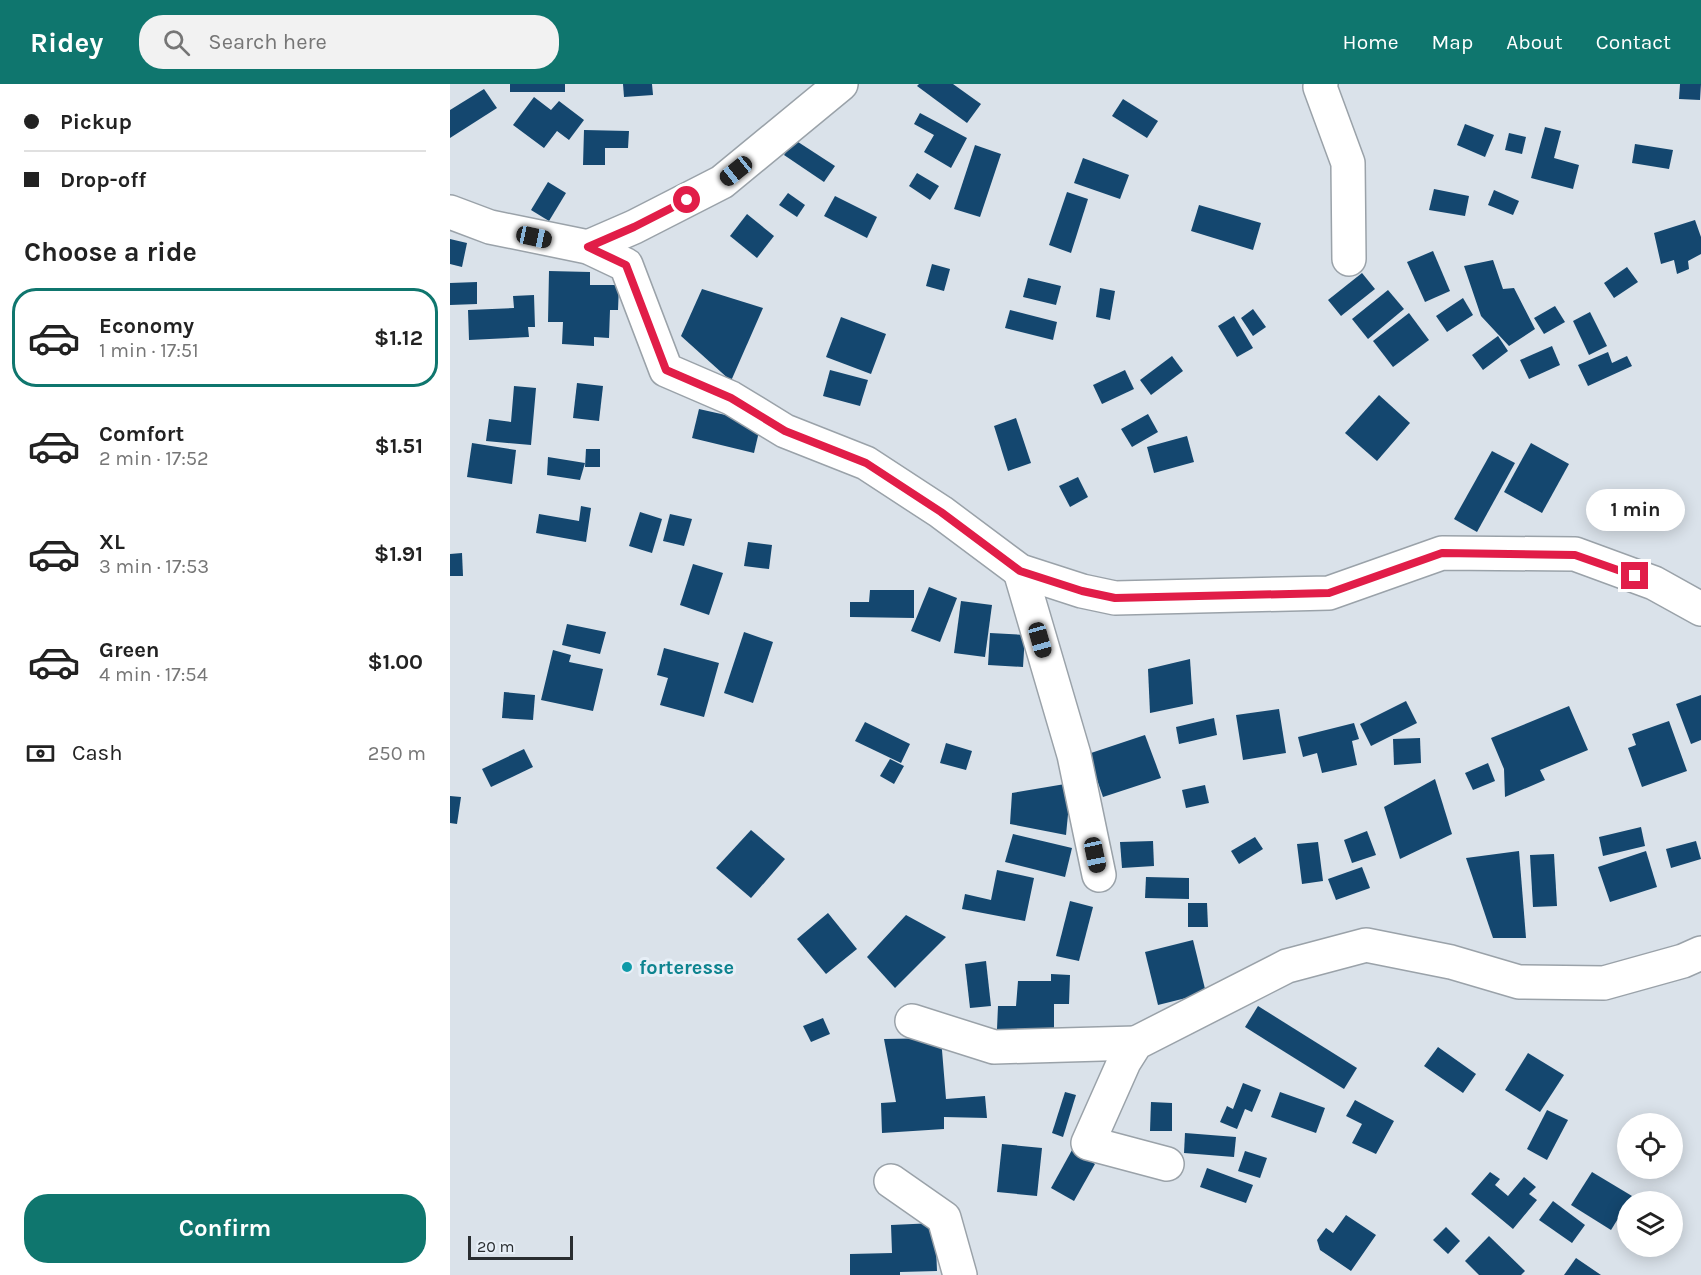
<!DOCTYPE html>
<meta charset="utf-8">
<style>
:root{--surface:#fff;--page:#f2f2f2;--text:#222;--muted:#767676;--line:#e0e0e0;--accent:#0f766e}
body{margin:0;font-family:Karla,sans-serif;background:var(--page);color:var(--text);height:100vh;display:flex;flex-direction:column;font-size:22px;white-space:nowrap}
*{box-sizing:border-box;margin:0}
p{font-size:20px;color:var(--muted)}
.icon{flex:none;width:33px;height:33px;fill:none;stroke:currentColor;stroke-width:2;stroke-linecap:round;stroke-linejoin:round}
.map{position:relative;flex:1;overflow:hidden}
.details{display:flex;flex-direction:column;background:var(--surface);width:450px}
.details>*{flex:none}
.hud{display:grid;align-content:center;height:132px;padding:0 24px;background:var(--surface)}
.tools{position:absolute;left:1167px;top:1029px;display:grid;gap:12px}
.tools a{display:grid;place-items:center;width:66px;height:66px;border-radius:50%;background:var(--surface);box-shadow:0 3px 15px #0003;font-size:30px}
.scale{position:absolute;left:18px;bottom:15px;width:105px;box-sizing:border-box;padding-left:6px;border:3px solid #292d30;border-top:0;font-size:16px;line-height:21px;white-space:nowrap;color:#292d30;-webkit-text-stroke:4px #e7eff7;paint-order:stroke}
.end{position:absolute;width:27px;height:27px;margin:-14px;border:8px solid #e11d48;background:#fff;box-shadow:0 0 0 3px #fff}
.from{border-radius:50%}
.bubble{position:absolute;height:42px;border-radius:21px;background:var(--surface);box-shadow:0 3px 15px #0003;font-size:20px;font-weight:700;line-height:42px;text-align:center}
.car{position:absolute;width:18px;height:36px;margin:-18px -9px;border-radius:8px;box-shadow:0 0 4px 2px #0007;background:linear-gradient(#222 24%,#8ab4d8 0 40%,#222 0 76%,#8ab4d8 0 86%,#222 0)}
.hud b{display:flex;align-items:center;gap:21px;height:57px;font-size:22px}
.hud b+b{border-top:2px solid var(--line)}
.hud i{width:15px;height:15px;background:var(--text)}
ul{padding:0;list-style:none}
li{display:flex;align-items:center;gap:18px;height:99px;margin:0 12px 9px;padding:0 12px;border:3px solid transparent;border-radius:24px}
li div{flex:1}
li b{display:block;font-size:22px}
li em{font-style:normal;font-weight:700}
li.current{border-color:var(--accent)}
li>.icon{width:54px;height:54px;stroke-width:1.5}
h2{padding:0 24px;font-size:27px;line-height:72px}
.pay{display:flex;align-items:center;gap:15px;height:66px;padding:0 24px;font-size:22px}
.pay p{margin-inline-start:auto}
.cta{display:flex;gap:12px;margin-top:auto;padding:12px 24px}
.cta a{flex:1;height:69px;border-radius:24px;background:var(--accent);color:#fff;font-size:24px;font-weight:700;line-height:69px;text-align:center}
header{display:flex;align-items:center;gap:36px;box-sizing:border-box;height:84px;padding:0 30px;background:var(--accent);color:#fff}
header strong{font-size:28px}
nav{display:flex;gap:33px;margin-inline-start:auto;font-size:21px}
.search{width:420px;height:54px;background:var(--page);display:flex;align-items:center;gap:15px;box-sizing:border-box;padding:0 21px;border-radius:24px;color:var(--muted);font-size:22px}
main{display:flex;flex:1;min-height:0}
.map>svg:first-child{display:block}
.building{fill:#14476f}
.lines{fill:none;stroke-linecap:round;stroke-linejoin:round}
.minor-casing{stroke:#9aa2a9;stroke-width:36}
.minor{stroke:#fff;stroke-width:33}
.route{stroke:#e11d48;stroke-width:8}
.culture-dot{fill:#0f9aa8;stroke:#e7eff7;stroke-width:2}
.labels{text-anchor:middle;stroke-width:6;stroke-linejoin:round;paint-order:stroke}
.culture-label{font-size:20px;font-weight:bold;fill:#0d838f;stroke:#e7eff7;text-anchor:start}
</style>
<header>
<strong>Ridey</strong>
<div class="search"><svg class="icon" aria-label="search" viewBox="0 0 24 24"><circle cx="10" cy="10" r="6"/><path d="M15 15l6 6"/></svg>Search here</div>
<nav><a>Home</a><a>Map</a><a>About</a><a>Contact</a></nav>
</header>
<main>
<section class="details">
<div class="hud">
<b><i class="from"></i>Pickup</b>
<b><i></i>Drop-off</b>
</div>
<h2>Choose a ride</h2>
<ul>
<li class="current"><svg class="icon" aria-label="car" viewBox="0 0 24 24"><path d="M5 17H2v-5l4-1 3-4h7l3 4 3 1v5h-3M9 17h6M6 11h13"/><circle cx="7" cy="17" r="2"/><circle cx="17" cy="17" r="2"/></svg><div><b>Economy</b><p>1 min · 17:51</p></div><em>$1.12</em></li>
<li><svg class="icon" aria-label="car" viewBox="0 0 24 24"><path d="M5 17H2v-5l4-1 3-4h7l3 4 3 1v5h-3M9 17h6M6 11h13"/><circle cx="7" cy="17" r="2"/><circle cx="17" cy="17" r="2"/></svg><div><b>Comfort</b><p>2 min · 17:52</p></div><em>$1.51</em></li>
<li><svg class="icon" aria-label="car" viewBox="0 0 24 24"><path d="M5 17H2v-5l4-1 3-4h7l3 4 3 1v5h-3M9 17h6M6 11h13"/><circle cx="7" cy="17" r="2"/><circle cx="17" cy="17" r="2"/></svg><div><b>XL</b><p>3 min · 17:53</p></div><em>$1.91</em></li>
<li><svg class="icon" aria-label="car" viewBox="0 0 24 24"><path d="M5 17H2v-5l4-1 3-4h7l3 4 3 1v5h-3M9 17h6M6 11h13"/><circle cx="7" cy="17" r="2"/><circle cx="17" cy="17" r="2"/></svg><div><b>Green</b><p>4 min · 17:54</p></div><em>$1.00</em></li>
</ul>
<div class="pay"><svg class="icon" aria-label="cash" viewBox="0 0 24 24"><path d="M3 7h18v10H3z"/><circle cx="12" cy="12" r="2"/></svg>Cash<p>250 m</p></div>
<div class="cta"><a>Confirm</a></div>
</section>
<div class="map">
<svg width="1251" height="1191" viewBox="0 0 1251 1191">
<rect width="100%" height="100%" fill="#dae2ea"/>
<g class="building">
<rect x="60" y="0" width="55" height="8"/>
<path d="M 173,0 L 202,0 L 203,11 L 174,13 Z"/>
<path d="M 469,0 L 503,0 L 531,20 L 517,39 L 467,2 Z"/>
<path d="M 1230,0 L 1251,0 L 1250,16 L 1229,15 Z"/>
<path d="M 34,5 L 47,24 L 0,54 L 0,26 Z"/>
<path d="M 84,13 L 101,26 L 109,17 L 134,36 L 119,56 L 107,47 L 94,64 L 63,41 Z"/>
<path d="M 673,15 L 708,37 L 697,54 L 662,32 Z"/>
<path d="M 470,29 L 517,54 L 501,84 L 474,68 L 484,51 L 464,40 Z"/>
<path d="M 1015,40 L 1044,51 L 1035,73 L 1007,61 Z"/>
<path d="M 1095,43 L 1111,47 L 1104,74 L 1129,81 L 1123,105 L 1081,94 Z"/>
<path d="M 134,46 L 179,47 L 178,64 L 155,64 L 155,81 L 133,81 Z"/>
<path d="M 1059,49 L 1076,53 L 1072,70 L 1055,66 Z"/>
<path d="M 345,56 L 385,82 L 374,98 L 334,71 Z"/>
<path d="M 1185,60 L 1223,66 L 1219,85 L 1182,79 Z"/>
<path d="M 525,61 L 551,70 L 530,133 L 504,125 Z"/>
<path d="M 633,74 L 679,91 L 670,115 L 624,99 Z"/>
<path d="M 467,89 L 489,102 L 480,116 L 459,102 Z"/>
<path d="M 98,98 L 116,109 L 99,137 L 81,126 Z"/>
<path d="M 984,105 L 1019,112 L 1015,132 L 979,126 Z"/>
<path d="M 1044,106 L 1069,117 L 1063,131 L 1038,121 Z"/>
<path d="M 617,108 L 638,115 L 621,169 L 599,161 Z"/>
<path d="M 338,109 L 355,121 L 347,133 L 329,121 Z"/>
<path d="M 385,112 L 427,133 L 417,154 L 374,132 Z"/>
<path d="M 749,121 L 811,139 L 803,166 L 741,147 Z"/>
<path d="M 297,130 L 324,152 L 307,174 L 280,152 Z"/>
<path d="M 1245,136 L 1251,153 L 1251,170 L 1238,177 L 1239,185 L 1227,190 L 1224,176 L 1211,180 L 1204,149 Z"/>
<path d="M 0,155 L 17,159 L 12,183 L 0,180 Z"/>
<path d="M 983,167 L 1000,207 L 975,218 L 957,178 Z"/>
<path d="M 1043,176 L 1053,205 L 1064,204 L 1085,245 L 1059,262 L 1031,232 L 1014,182 Z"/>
<path d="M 482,180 L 500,185 L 494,207 L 476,202 Z"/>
<path d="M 1177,183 L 1188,198 L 1164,214 L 1154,199 Z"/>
<path d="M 99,187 L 140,188 L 140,201 L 169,201 L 168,226 L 160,226 L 159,254 L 144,253 L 144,262 L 112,260 L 113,238 L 98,238 Z"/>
<path d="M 912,189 L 925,205 L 891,232 L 878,216 Z"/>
<path d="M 578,194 L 611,202 L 606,221 L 573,213 Z"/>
<path d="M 27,198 L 27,220 L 0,221 L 0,199 Z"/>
<path d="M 650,204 L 665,207 L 660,236 L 646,233 Z"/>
<path d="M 252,205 L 313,224 L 281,297 L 231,252 Z"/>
<path d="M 938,206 L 954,225 L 918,255 L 902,235 Z"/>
<path d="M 84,211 L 85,243 L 78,243 L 79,253 L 19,256 L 18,226 L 64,224 L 63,212 Z"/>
<path d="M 1013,214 L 1023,231 L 997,248 L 986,232 Z"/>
<path d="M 1105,222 L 1115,238 L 1094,250 L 1084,234 Z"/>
<path d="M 803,225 L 816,243 L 803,252 L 791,234 Z"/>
<path d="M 560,226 L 607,238 L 603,256 L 555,244 Z"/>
<path d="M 1140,228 L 1157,262 L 1139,271 L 1123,237 Z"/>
<path d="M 959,229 L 979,256 L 943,283 L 923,257 Z"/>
<path d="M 784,232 L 803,264 L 787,273 L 768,242 Z"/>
<path d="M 391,233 L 436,250 L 421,290 L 376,273 Z"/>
<path d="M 1048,252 L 1058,267 L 1033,286 L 1022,271 Z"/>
<path d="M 1102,262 L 1110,281 L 1079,295 L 1070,276 Z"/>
<path d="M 1158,268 L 1162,279 L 1177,272 L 1182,282 L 1138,302 L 1128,281 Z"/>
<path d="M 722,272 L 733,287 L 701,311 L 690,296 Z"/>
<path d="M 380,286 L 418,296 L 410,322 L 373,312 Z"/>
<path d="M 675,286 L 684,305 L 652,320 L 643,301 Z"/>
<path d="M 127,299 L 153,302 L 149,337 L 123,334 Z"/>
<path d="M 64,302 L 86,304 L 81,361 L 36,357 L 39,335 L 61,338 Z"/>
<path d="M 929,311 L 960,339 L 927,377 L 895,349 Z"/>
<path d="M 249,325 L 311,339 L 304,369 L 242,354 Z"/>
<path d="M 698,330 L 708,348 L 682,363 L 671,345 Z"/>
<path d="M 566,334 L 581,379 L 558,387 L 544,342 Z"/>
<path d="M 737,352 L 744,378 L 704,389 L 697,363 Z"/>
<path d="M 22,359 L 66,366 L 62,400 L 17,393 Z"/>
<path d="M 1081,359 L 1119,380 L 1092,429 L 1054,408 Z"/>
<path d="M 136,365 L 150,365 L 150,383 L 135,383 Z"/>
<path d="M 1042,367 L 1065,379 L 1027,448 L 1004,435 Z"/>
<path d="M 98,373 L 135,379 L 130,396 L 97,391 Z"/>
<path d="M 628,393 L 638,413 L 620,423 L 609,402 Z"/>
<path d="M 131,422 L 141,424 L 136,458 L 86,449 L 89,430 L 129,437 Z"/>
<path d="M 190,428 L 212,435 L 202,469 L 179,462 Z"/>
<path d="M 220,430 L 242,435 L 234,462 L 213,457 Z"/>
<path d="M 298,458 L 322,461 L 319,485 L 294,482 Z"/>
<path d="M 12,469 L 13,492 L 0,492 L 0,470 Z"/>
<path d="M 243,480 L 273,489 L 259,531 L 230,521 Z"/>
<path d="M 479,503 L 507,514 L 490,558 L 461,547 Z"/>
<path d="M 420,506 L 464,506 L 464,534 L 400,533 L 400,518 L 419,518 Z"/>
<path d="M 511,517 L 542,521 L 535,573 L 504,569 Z"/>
<path d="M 117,540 L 156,548 L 150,570 L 112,561 Z"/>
<path d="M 294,548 L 323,558 L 303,619 L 274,609 Z"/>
<path d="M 540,549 L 575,551 L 573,583 L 538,581 Z"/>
<path d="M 214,564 L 269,579 L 254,633 L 210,621 L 218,594 L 207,591 Z"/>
<path d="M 103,566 L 121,571 L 119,578 L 153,585 L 143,627 L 91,616 Z"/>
<path d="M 740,575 L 743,620 L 700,629 L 698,585 Z"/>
<path d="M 54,608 L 85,611 L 83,636 L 52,634 Z"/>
<path d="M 1251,611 L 1251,656 L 1241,660 L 1226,620 Z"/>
<path d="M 956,617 L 967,639 L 921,662 L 910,640 Z"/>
<path d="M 1119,622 L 1138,666 L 1090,686 L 1095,696 L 1055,713 L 1054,685 L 1041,654 Z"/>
<path d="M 829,625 L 836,669 L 793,676 L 786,631 Z"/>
<path d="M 764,634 L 767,651 L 729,660 L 726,643 Z"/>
<path d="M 1219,637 L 1237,687 L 1192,703 L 1178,664 L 1186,661 L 1182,650 Z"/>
<path d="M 415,638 L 460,660 L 451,679 L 405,657 Z"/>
<path d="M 904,639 L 909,655 L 902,657 L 907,681 L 872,689 L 867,669 L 853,673 L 848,653 Z"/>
<path d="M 695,651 L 711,694 L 653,713 L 638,670 Z"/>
<path d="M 970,654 L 971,679 L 944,681 L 943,655 Z"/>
<path d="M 496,659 L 522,667 L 516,686 L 490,679 Z"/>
<path d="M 74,665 L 83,683 L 41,703 L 32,685 Z"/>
<path d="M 440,675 L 454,682 L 444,700 L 430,692 Z"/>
<path d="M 1038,679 L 1045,697 L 1023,706 L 1015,689 Z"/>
<path d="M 985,695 L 1002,750 L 950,775 L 934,723 Z"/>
<path d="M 621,699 L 616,751 L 560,740 L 562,709 Z"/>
<path d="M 755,701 L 759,719 L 736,724 L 732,706 Z"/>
<path d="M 0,712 L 11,713 L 7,740 L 0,739 Z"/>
<path d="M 1191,743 L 1195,762 L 1153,772 L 1149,753 Z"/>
<path d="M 301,746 L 335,775 L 301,814 L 266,784 Z"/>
<path d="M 917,747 L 926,771 L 902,779 L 894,756 Z"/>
<path d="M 563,750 L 622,764 L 615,793 L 555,778 Z"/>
<path d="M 805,753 L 813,765 L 789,780 L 781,767 Z"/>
<path d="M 703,757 L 704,782 L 672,784 L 670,758 Z"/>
<path d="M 1246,757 L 1251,775 L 1221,784 L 1216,765 Z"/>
<path d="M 868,758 L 873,797 L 852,800 L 847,760 Z"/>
<path d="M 1069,767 L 1076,854 L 1043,854 L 1016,774 Z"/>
<path d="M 1196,767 L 1207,803 L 1160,818 L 1148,783 Z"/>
<path d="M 1104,770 L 1107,822 L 1083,823 L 1080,771 Z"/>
<path d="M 912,783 L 920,804 L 886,816 L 878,795 Z"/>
<path d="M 547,786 L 584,794 L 575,837 L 512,825 L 515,810 L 541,816 Z"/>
<path d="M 696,793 L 739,794 L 739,815 L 695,814 Z"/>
<path d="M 620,817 L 643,823 L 629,877 L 606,872 Z"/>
<path d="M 738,819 L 757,819 L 758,843 L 738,843 Z"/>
<path d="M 378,829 L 407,865 L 376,890 L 347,855 Z"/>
<path d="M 456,831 L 496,853 L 445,904 L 417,873 Z"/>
<path d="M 743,856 L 756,909 L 708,921 L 695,868 Z"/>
<path d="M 536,877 L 541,922 L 520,924 L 515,880 Z"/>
<path d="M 601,890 L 620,891 L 619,920 L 604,920 L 604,947 L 547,945 L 548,922 L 566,922 L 568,897 L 601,897 Z"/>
<path d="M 808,922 L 907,984 L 894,1005 L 795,943 Z"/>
<path d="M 373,934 L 380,950 L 361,958 L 353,942 Z"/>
<path d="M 491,954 L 496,1015 L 535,1012 L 537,1034 L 494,1033 L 494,1045 L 432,1049 L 431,1019 L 446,1018 L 434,955 Z"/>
<path d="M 988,963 L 1026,990 L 1013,1009 L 974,982 Z"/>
<path d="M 1078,969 L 1114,991 L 1090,1028 L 1055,1006 Z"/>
<path d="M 793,999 L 811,1006 L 802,1028 L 795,1025 L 787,1045 L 770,1038 L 777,1022 L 783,1025 Z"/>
<path d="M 615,1008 L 626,1011 L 613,1053 L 602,1049 Z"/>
<path d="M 830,1008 L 875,1024 L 866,1049 L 821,1033 Z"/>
<path d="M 905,1016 L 944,1037 L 926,1070 L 902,1059 L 912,1040 L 896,1032 Z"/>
<path d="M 701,1018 L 722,1019 L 722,1047 L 700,1047 Z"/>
<path d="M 1097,1026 L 1118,1036 L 1097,1076 L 1077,1065 Z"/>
<path d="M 735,1049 L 786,1053 L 784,1073 L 734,1069 Z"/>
<path d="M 552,1060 L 592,1064 L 587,1112 L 547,1108 Z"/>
<path d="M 622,1066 L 645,1080 L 624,1117 L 601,1104 Z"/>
<path d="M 795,1067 L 817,1074 L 810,1094 L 788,1087 Z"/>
<path d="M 757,1084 L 803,1101 L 796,1119 L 750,1103 Z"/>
<path d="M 1040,1088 L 1050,1095 L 1045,1101 L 1058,1112 L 1074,1093 L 1086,1103 L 1079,1110 L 1087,1116 L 1063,1145 L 1021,1110 Z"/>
<path d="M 1142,1088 L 1182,1112 L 1161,1146 L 1121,1121 Z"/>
<path d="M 1103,1117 L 1135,1141 L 1122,1159 L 1089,1136 Z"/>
<path d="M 896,1131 L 926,1151 L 901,1187 L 870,1166 L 867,1156 L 876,1144 L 883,1149 Z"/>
<path d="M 485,1139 L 487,1187 L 450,1188 L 450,1191 L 400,1191 L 400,1170 L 442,1169 L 441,1141 Z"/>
<path d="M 996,1143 L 1010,1157 L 998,1170 L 983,1156 Z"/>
<path d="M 1039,1152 L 1075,1187 L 1071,1191 L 1029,1191 L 1015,1177 Z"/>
<path d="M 1126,1174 L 1151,1191 L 1114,1191 Z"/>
</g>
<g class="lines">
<g class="minor-casing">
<g id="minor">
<path d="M 871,0 L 870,3 L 898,79 L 899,175"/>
<path d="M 0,128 L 40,143 L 138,163 L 176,181 L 216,286 L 281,314 L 335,347 L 416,379 L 491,428 L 570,487 L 632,507 L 665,514 L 879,509 L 992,469 L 1125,470 L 1204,499 L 1251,525"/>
<path d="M 138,163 L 184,143 L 272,98 L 391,0"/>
<path d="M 570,487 L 624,671 L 649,791"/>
<path d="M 462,937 L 544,963 L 686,959"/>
<path d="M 717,1080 L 638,1059 L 674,978 L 686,959 L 837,882 L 916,861 L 1001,878 L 1069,898 L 1154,899 L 1233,877 L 1251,869"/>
<path d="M 441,1097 L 494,1134 L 510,1191"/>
</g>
</g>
<use href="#minor" class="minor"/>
</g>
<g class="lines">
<path class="route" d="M 237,116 L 184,143 L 138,163 L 176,181 L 216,286 L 281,314 L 335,347 L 416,379 L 491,428 L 570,487 L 632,507 L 665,514 L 879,509 L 992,469 L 1125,471 L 1185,492"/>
</g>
<circle class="culture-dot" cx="177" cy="883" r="6"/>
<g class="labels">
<g class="culture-label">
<text x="189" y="890">forteresse</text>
</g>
</g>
</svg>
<div class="tools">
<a><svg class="icon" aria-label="locate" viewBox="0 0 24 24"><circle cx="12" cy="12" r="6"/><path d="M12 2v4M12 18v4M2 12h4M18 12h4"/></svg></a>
<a><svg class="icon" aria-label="layers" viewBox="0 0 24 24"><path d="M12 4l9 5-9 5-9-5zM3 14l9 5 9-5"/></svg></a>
</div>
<div class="scale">20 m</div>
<i class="end from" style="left:237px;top:116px"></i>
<i class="end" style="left:1185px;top:492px"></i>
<div class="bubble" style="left:1136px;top:405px;width:99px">1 min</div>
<i class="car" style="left:286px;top:87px;rotate:231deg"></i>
<i class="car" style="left:84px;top:153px;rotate:102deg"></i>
<i class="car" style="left:590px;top:556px;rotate:164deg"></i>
<i class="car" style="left:645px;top:771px;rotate:168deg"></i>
</div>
</main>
